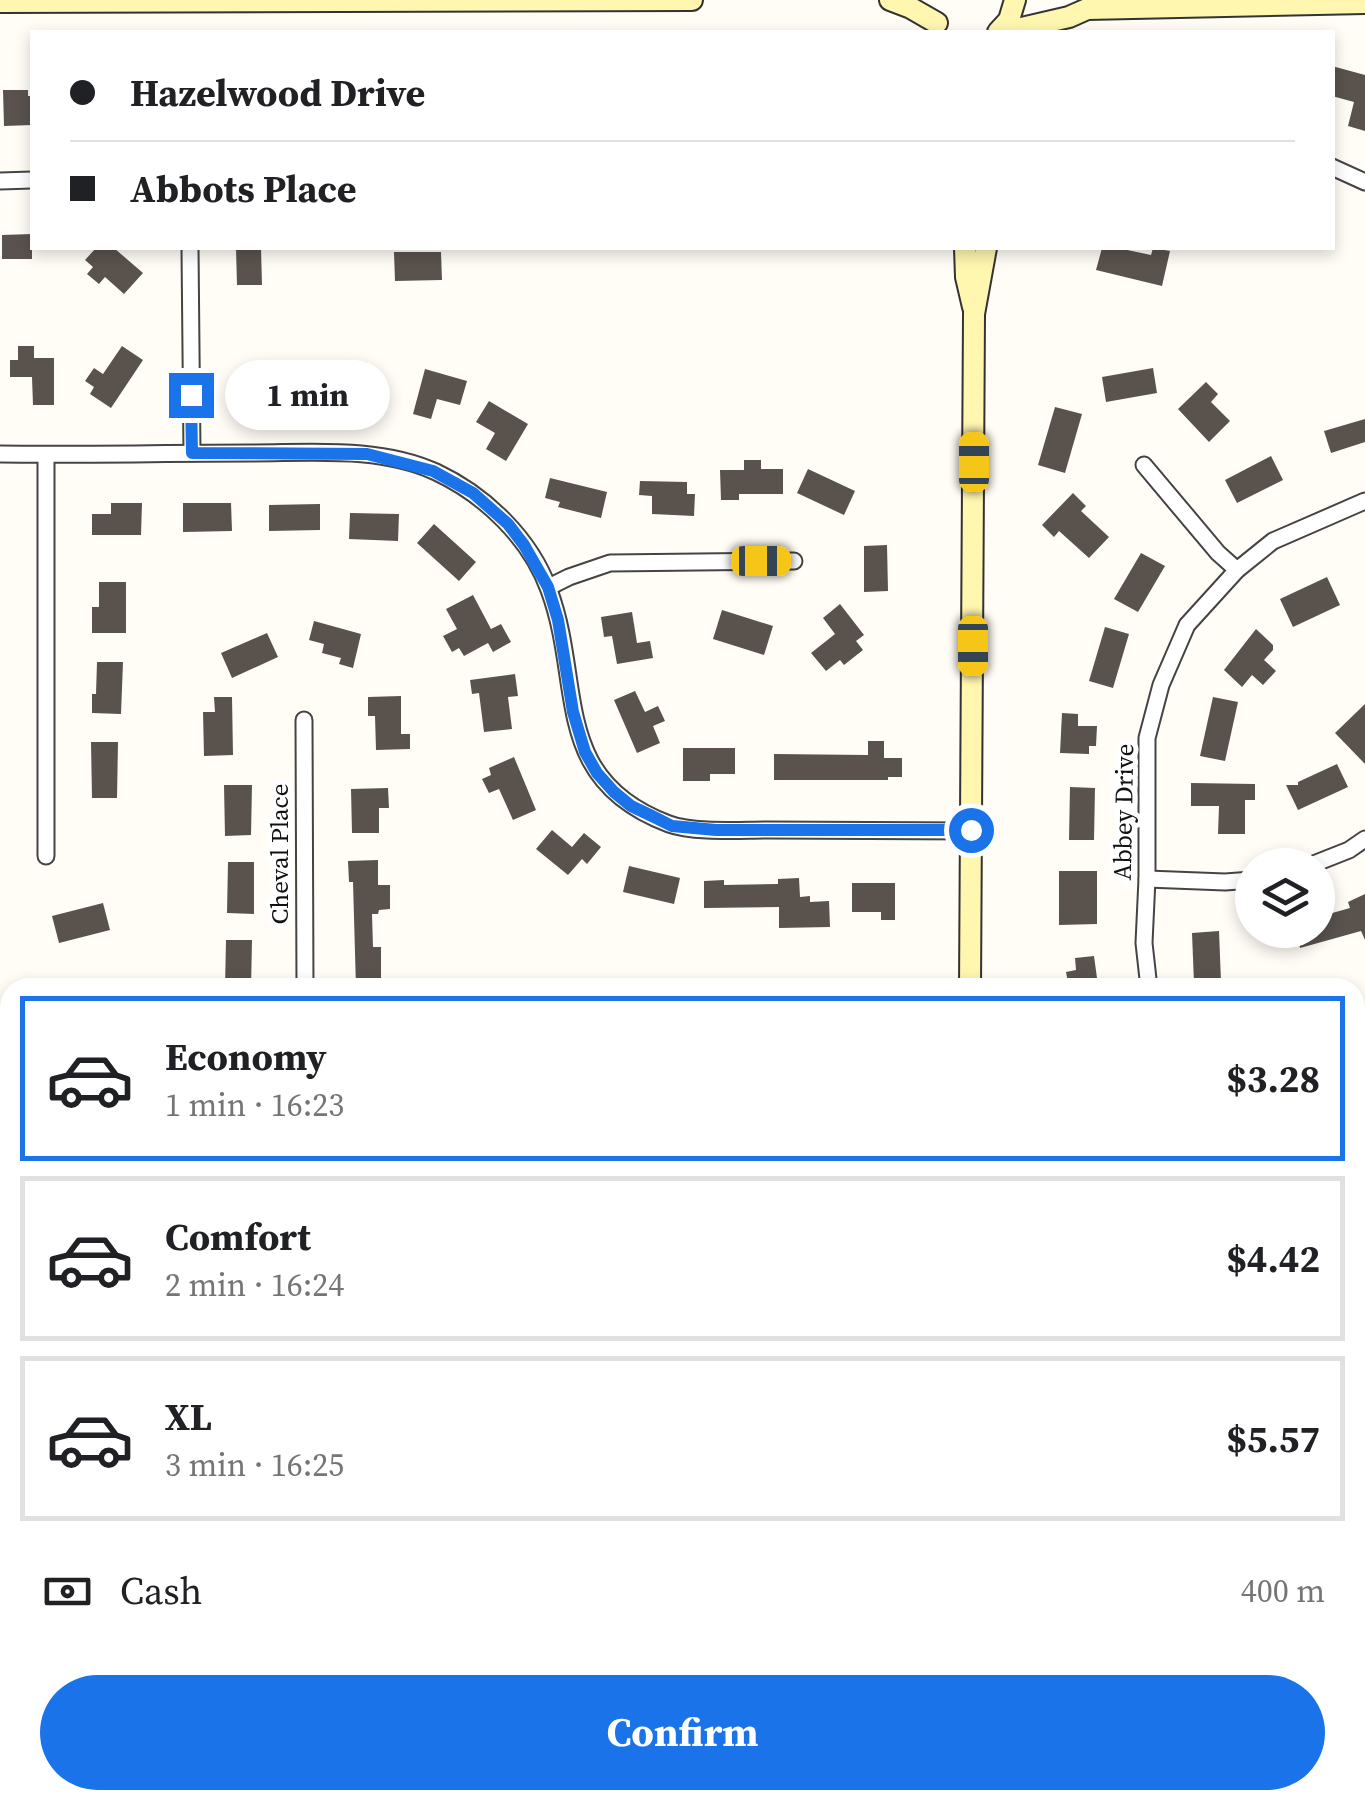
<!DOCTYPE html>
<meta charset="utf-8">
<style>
:root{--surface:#fff;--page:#f2f2f2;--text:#202124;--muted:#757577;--line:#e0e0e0;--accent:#1a73e8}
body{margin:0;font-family:"Source Serif 4",serif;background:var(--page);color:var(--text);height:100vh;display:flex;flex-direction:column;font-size:38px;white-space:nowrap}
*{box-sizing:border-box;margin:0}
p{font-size:32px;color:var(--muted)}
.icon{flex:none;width:55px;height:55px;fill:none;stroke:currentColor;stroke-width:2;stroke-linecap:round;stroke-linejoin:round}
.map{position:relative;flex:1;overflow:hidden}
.drawer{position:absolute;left:0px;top:978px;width:1365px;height:832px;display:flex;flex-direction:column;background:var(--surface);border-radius:30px 30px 0 0;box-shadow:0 5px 15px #0003}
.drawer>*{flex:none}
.guide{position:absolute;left:30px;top:30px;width:1305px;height:220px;border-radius:0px;box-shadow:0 5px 15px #0003;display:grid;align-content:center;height:220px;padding:0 40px;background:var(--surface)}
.buttons{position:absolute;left:1235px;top:848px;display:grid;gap:20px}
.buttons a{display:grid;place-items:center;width:100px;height:100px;border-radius:50%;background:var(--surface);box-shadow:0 5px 15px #0003;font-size:50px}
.end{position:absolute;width:45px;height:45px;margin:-22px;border:12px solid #1a73e8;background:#fff;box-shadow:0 0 0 5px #fff}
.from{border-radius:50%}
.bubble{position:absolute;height:70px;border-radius:35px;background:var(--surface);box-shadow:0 5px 15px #0003;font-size:32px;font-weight:700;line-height:70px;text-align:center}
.car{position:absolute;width:30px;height:60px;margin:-30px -15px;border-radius:12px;box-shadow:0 0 8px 2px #0007;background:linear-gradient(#f5c518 24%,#345 0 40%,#f5c518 0 76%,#345 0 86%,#f5c518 0)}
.guide b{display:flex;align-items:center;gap:35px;height:95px;font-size:38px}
.guide b+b{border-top:2px solid var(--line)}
.guide i{width:25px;height:25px;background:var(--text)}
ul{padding:18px 0 0;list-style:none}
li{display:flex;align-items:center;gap:30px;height:165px;margin:0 20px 15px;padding:0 20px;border:5px solid var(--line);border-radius:0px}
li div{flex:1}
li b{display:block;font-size:38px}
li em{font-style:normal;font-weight:700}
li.on{border-color:var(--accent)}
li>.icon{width:90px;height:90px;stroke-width:1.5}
.pay{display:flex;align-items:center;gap:25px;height:110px;padding:0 40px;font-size:38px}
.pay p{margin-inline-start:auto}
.button{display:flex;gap:20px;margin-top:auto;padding:20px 40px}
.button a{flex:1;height:115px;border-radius:60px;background:var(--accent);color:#fff;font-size:40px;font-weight:700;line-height:115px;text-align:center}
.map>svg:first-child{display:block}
.building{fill:#5a524d}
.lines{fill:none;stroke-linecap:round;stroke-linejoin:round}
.street-casing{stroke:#444;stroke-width:19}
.secondary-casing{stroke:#333;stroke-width:24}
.street{stroke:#fff;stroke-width:15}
.secondary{stroke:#fff6b0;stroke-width:20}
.route{stroke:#1a73e8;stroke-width:12}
.labels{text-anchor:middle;stroke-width:10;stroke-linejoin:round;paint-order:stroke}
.street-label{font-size:25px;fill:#111;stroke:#fff}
</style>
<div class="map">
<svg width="1365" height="1808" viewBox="0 0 1365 1808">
<rect width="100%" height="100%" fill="#fffdf5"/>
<g class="building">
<path d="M 1332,66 L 1365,75 L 1365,131 L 1348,126 L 1354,102 L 1332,96 Z"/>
<path d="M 3,90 L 28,90 L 28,96 L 32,96 L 32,125 L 4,126 Z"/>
<path d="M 32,234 L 32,259 L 2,259 L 2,235 Z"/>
<path d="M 96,248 L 114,248 L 143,273 L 124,294 L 105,277 L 99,284 L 87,274 L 93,267 L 85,260 Z"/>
<path d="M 236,248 L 261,248 L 262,285 L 237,285 Z"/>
<path d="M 1102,248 L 1118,248 L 1151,255 L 1153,248 L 1170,251 L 1162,286 L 1096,270 Z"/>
<path d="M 394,252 L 441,252 L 442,280 L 395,281 Z"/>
<path d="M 18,346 L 34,346 L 34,358 L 54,358 L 54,405 L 33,405 L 32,377 L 10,377 L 10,360 L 18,360 Z"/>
<path d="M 122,346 L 143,360 L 111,408 L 90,394 L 94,387 L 85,381 L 94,368 L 103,374 Z"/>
<path d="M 367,362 L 367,386 L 336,387 L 336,408 L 315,408 L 315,398 L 258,399 L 259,405 L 238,406 L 237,375 L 314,373 L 314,363 Z"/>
<path d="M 1153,368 L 1157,393 L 1106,402 L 1102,377 Z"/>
<path d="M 425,369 L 467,381 L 460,405 L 437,399 L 431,419 L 413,414 Z"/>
<path d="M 1206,382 L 1218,394 L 1211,402 L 1230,421 L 1209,442 L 1178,409 Z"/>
<path d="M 489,401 L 528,424 L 506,461 L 486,449 L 495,433 L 476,422 Z"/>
<path d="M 1055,407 L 1082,414 L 1065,473 L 1038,465 Z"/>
<path d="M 1365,419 L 1365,442 L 1331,453 L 1324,431 Z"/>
<path d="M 1271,456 L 1283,480 L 1237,503 L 1225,480 Z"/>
<path d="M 744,460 L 761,460 L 761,469 L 783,469 L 783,494 L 739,494 L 739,500 L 721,500 L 720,470 L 744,470 Z"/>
<path d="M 808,469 L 855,491 L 844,515 L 797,493 Z"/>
<path d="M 550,478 L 607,492 L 601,518 L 558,507 L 560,502 L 545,498 Z"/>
<path d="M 640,481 L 687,482 L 687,494 L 695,494 L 694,516 L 652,514 L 652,496 L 639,495 Z"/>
<path d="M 1073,493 L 1086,506 L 1081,511 L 1109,537 L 1089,558 L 1059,531 L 1054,537 L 1042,525 Z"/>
<path d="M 111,503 L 142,503 L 141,535 L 92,535 L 92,514 L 111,514 Z"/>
<path d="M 183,503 L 231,503 L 232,531 L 183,532 Z"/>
<path d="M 320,504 L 320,530 L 269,531 L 269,505 Z"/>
<path d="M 350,513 L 399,514 L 398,541 L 349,539 Z"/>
<path d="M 434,524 L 476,562 L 459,581 L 417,543 Z"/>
<path d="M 887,545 L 888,591 L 864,592 L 864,546 Z"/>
<path d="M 1141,553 L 1165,566 L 1138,612 L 1114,599 Z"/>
<path d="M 1327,577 L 1340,605 L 1293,627 L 1280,599 Z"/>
<path d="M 99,582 L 126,582 L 126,633 L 92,633 L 92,607 L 99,607 Z"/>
<path d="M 473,595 L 491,629 L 501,624 L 511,642 L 493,652 L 488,643 L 464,656 L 459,648 L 452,652 L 443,636 L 457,629 L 446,609 Z"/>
<path d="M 840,604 L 864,635 L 856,641 L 863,650 L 844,665 L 840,660 L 826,671 L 811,653 L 835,634 L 823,618 Z"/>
<path d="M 722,610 L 773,626 L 764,655 L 713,639 Z"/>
<path d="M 632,612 L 637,643 L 650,641 L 653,658 L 617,664 L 612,636 L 604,637 L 601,617 Z"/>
<path d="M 314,621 L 361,634 L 353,668 L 339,664 L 341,658 L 322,653 L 324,644 L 309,640 Z"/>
<path d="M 1105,627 L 1129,634 L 1113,688 L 1089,681 Z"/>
<path d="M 1256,629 L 1273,645 L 1273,650 L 1264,660 L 1276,671 L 1263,685 L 1252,675 L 1242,687 L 1224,670 Z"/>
<path d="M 267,633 L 278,657 L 232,678 L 221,653 Z"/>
<path d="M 97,662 L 123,662 L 121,714 L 92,713 L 92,694 L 96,694 Z"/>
<path d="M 515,674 L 518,696 L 508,697 L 512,729 L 484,732 L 479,693 L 472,694 L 470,680 Z"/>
<path d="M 635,691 L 645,712 L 658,706 L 665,721 L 653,726 L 660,743 L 637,753 L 614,700 Z"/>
<path d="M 401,696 L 401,734 L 410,734 L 410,749 L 376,750 L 375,716 L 368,716 L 368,697 Z"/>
<path d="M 214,697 L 232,697 L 233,755 L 204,756 L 203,712 L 215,712 Z"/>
<path d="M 1213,697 L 1238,702 L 1225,761 L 1200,756 Z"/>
<path d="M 1365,704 L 1365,764 L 1335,733 Z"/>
<path d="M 1062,713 L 1078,714 L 1078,726 L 1097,726 L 1096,746 L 1089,746 L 1089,754 L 1060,753 Z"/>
<path d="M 868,741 L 884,741 L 884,758 L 902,758 L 902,777 L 888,777 L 888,780 L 774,780 L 774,754 L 868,755 Z"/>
<path d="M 91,742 L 118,742 L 117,798 L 92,798 Z"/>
<path d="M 683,748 L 735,748 L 735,774 L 710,774 L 710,781 L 683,781 Z"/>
<path d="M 514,757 L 536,810 L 513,820 L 499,789 L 489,793 L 482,779 L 491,775 L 489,768 Z"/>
<path d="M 1337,764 L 1348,787 L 1298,810 L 1286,785 L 1298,785 L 1298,782 Z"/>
<path d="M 1191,783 L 1255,784 L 1255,800 L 1245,800 L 1245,834 L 1218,834 L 1219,806 L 1191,806 Z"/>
<path d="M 224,785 L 252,785 L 251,835 L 225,836 Z"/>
<path d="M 1070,787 L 1095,788 L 1094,840 L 1069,840 Z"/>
<path d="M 388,788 L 389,808 L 379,808 L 379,833 L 352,833 L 351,789 Z"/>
<path d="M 552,830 L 572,847 L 584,833 L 601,847 L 587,864 L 582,859 L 568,875 L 536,849 Z"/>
<path d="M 378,860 L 378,885 L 390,885 L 390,909 L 379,910 L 378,914 L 372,914 L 373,947 L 381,947 L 381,988 L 356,988 L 353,882 L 349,882 L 348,861 Z"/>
<path d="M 228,862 L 254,862 L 254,914 L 227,913 Z"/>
<path d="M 629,866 L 680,878 L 674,904 L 623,892 Z"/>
<path d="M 1059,871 L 1097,871 L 1097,924 L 1059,925 Z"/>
<path d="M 799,878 L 800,897 L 810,896 L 810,902 L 829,901 L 830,927 L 779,928 L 779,907 L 704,908 L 704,881 L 724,880 L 724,885 L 778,884 L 778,879 Z"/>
<path d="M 852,883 L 895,883 L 895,920 L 881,920 L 881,912 L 852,912 Z"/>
<path d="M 1365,894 L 1365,940 L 1361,931 L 1300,948 L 1299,942 L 1289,945 L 1285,930 L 1318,930 L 1318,917 L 1350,908 L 1348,902 Z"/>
<path d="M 103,903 L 110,930 L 59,943 L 52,916 Z"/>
<path d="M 1219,931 L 1221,982 L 1194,983 L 1192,933 Z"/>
<path d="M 226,940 L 252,940 L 251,988 L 225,988 Z"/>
<path d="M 1094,956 L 1097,978 L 1091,979 L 1092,988 L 1069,988 L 1066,972 L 1076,970 L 1075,958 Z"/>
</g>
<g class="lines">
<g class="street-casing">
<g id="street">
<path d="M 1332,167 L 1365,182"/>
<path d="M 0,181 L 32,180"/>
<path d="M 190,248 L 192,453"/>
<path d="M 0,454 C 83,455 167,453 250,453 C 312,453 379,446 436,472 C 485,495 530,538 549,590 C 584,684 549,779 669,824 C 693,833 740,830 767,830 C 835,830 903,831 971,831"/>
<path d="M 1144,465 L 1218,553 L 1237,570"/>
<path d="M 549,587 L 569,577 L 610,563 L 794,561"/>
<path d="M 304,720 L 305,988"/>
<path d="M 46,856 L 46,455"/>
<path d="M 1311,865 L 1349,850 L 1365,839"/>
<path d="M 1147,879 L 1225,882 L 1252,880"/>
<path d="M 1149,988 L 1144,943 L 1147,879 L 1147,738 L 1161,685 L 1187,625 L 1237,570 L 1273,541 L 1365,501"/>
<path d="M 0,1117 L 10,1117"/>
<path d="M 1355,1157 L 1365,1163"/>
<path d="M 1355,1414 L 1365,1417"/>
<path d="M 0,1445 L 10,1435"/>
<path d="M 0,1596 L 10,1604"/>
<path d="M 1284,1800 L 1292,1808"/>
<path d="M 580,1808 L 580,1800"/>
</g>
</g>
<g class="secondary-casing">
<g id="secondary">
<path d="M 890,0 L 911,8 L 937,23"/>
<path d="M 0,2 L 692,0"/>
<path d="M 998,32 L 1009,20 L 1015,0"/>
<path d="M 1004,32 L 1069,17 L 1087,9 L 1365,3"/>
<path d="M 965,248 L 966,277 L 973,307"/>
<path d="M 970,988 L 974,314 L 986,248"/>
<path d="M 964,1800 L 964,1808"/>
</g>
</g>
<use href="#street" class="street"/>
<use href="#secondary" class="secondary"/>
</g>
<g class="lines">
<path class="route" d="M 191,395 L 192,453 L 367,454 L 433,471 L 473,493 L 508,524 L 524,545 L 548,587 L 558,620 L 573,712 L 585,752 L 597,773 L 614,792 L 631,806 L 652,816 L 672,826 L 716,830 L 971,830"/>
</g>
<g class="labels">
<g class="street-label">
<text transform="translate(1123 812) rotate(-89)" y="9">Abbey Drive</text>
<text transform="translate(279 854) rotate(-90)" y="9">Cheval Place</text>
</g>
</g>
</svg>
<div class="buttons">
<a><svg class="icon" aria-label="layers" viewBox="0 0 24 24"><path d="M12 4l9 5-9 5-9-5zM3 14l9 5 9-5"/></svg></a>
</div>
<i class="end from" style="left:971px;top:830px"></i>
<i class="end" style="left:191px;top:395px"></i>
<div class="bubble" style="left:225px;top:360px;width:165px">1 min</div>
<i class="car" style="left:974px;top:462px;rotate:0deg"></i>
<i class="car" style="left:761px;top:561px;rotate:90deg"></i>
<i class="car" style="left:973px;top:646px;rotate:180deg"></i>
<div class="guide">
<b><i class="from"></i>Hazelwood Drive</b>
<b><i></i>Abbots Place</b>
</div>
<section class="drawer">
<ul>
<li class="on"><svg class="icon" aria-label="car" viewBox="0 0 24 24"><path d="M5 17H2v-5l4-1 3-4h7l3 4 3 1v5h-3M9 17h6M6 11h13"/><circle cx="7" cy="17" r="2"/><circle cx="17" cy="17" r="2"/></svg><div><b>Economy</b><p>1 min · 16:23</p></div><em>$3.28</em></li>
<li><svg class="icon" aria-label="car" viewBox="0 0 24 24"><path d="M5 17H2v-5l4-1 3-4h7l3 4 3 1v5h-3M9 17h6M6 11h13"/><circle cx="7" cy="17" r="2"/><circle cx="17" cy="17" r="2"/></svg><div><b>Comfort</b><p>2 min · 16:24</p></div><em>$4.42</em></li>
<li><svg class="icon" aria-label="car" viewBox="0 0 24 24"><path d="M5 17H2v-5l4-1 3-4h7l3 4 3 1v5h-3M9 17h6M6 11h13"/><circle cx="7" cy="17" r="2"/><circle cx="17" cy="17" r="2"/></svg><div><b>XL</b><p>3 min · 16:25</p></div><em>$5.57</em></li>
</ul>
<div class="pay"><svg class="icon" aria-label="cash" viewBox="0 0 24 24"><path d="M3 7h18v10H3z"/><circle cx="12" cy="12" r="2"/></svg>Cash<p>400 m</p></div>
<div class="button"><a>Confirm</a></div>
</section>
</div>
